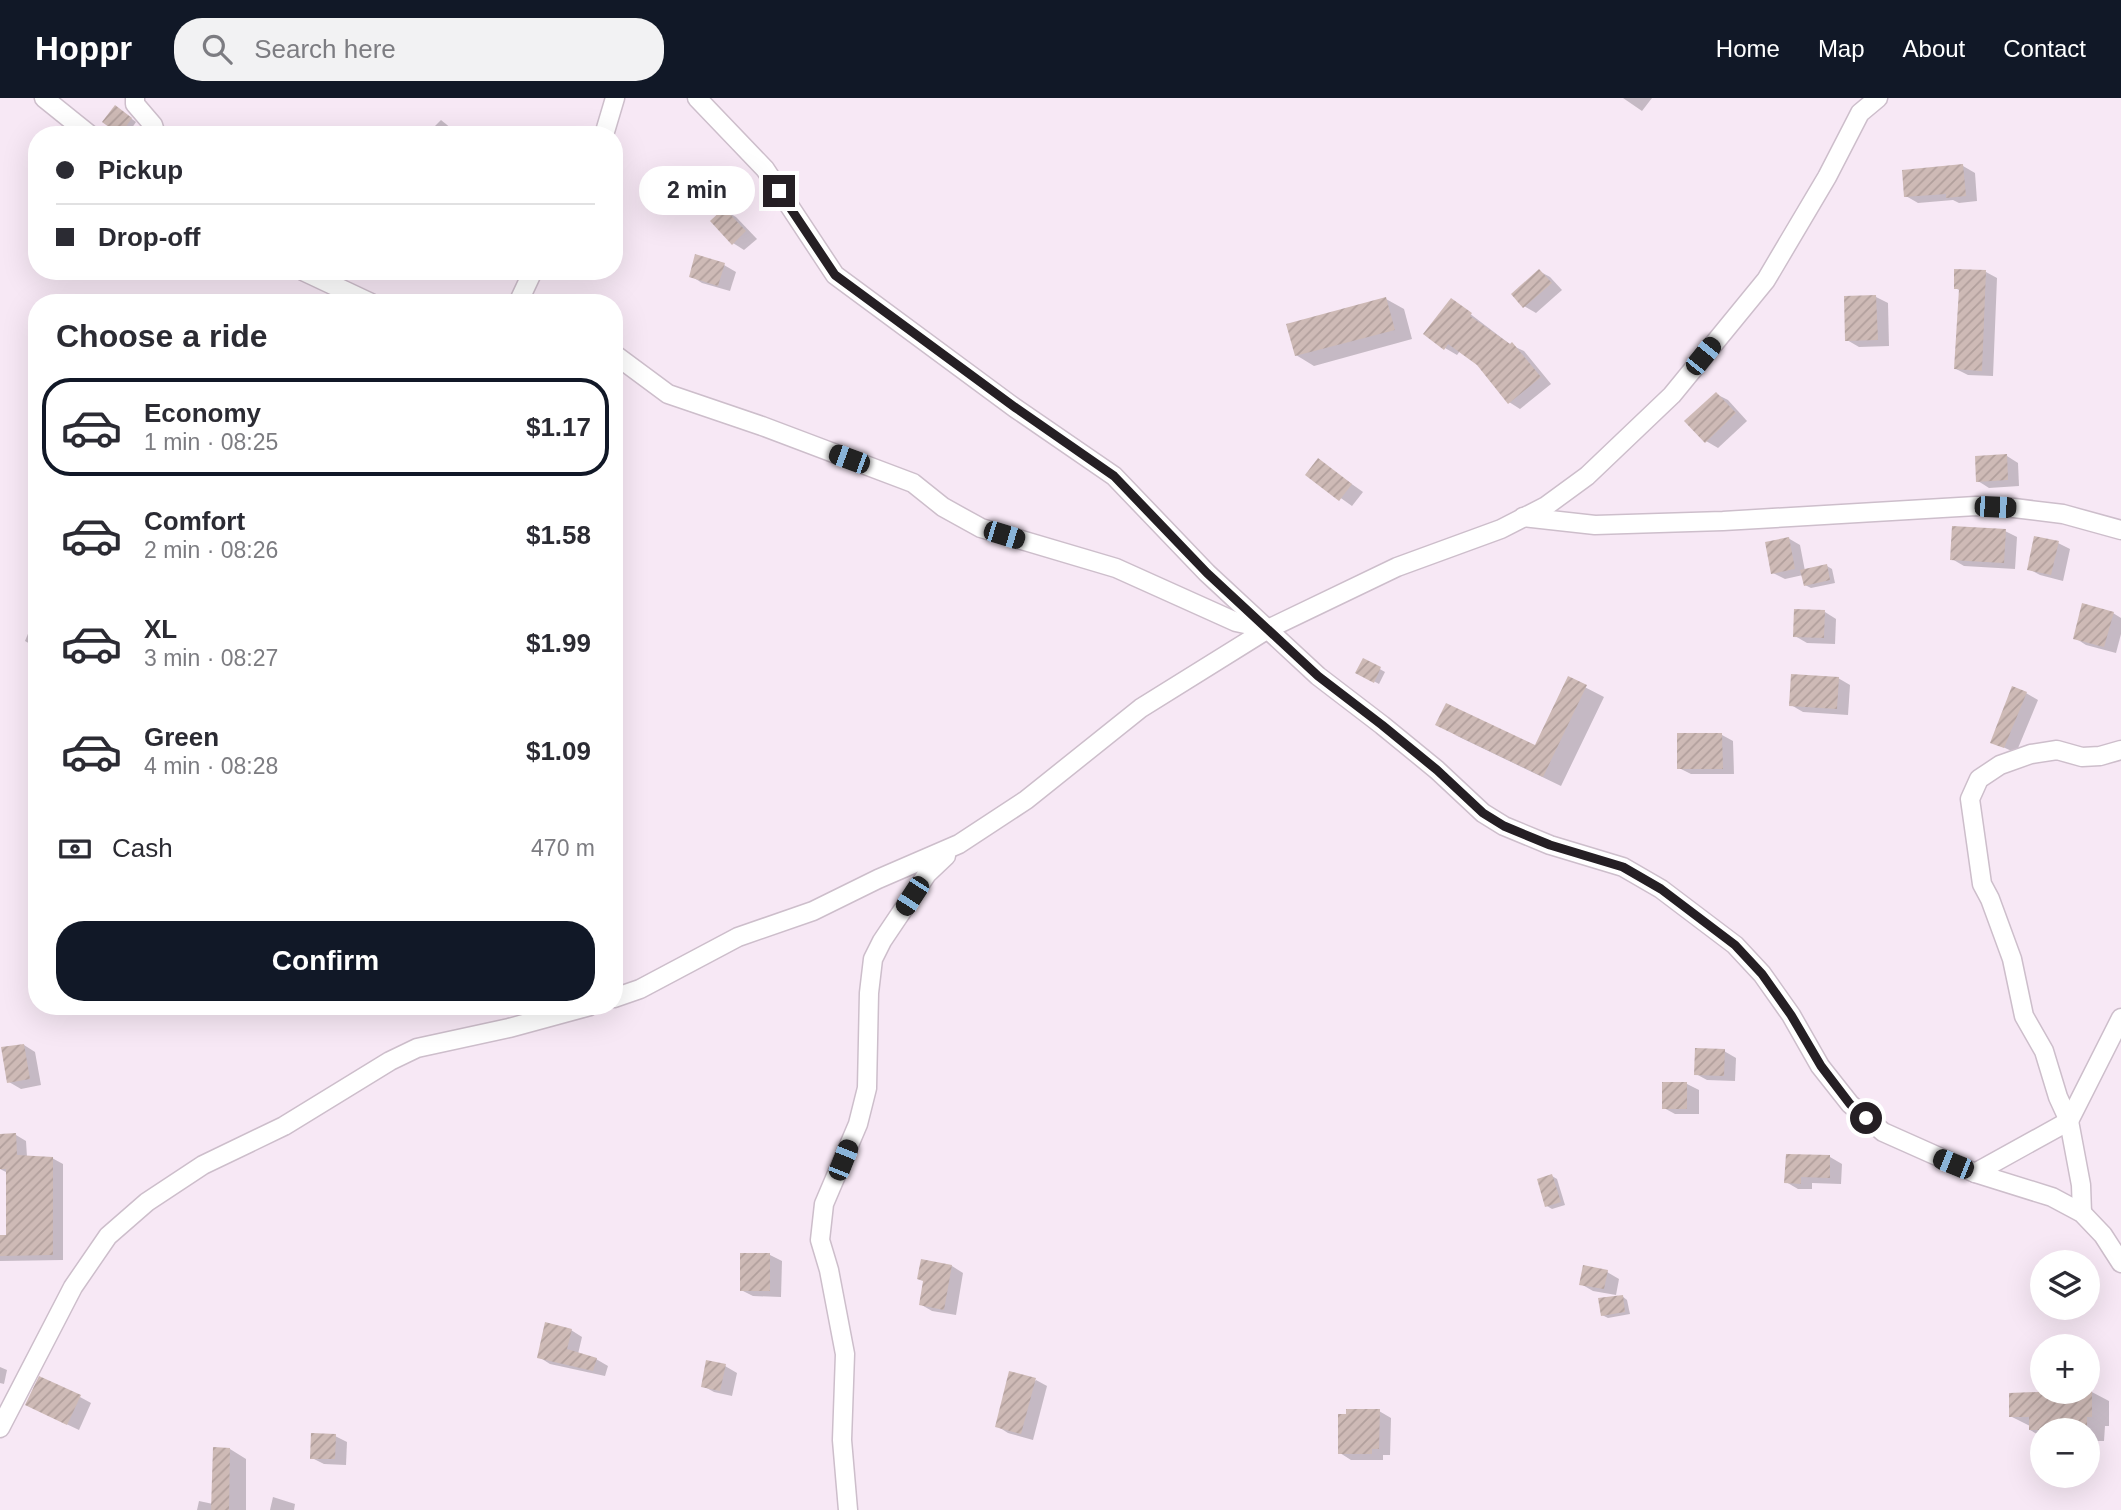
<!DOCTYPE html>
<meta charset="utf-8">
<style>
:root{--surface:#fff;--page:#f2f2f3;--text:#2b2b33;--muted:#7c7c81;--line:#e1e1e2;--accent:#111827}
body{margin:0;font-family:Arial,sans-serif;background:var(--page);color:var(--text);height:100vh;display:flex;flex-direction:column;font-size:26px;white-space:nowrap}
*{box-sizing:border-box;margin:0}
p{font-size:23px;color:var(--muted)}
.icon{flex:none;width:38px;height:38px;fill:none;stroke:currentColor;stroke-width:2;stroke-linecap:round;stroke-linejoin:round}
.map{position:relative;flex:1;overflow:hidden}
.drawer{position:absolute;left:28px;top:196px;width:595px;height:721px;display:flex;flex-direction:column;background:var(--surface);border-radius:28px;box-shadow:0 7px 28px #0002}
.drawer>*{flex:none}
.banner{position:absolute;left:28px;top:28px;width:595px;height:154px;border-radius:28px;box-shadow:0 7px 28px #0002;display:grid;align-content:center;height:154px;padding:0 28px;background:var(--surface)}
.tools{position:absolute;left:2030px;top:1152px;display:grid;gap:14px}
.tools a{display:grid;place-items:center;width:70px;height:70px;border-radius:50%;background:var(--surface);box-shadow:0 7px 28px #0002;font-size:35px}
.end{position:absolute;width:32px;height:32px;margin:-16px;border:9px solid #251f24;background:#fff;box-shadow:0 0 0 4px #fff}
.from{border-radius:50%}
.bubble{position:absolute;height:49px;border-radius:24px;background:var(--surface);box-shadow:0 7px 28px #0002;font-size:23px;font-weight:700;line-height:49px;text-align:center}
.car{position:absolute;width:21px;height:42px;margin:-21px -10px;border-radius:9px;box-shadow:0 0 5px 2px #0007;background:linear-gradient(#222 24%,#8ab4d8 0 40%,#222 0 76%,#8ab4d8 0 86%,#222 0)}
.banner b{display:flex;align-items:center;gap:24px;height:66px;font-size:26px}
.banner b+b{border-top:2px solid var(--line)}
.banner i{width:18px;height:18px;background:var(--text)}
ul{padding:0;list-style:none}
li{display:flex;align-items:center;gap:21px;height:98px;margin:0 14px 10px;padding:0 14px;border:4px solid transparent;border-radius:28px}
li div{flex:1}
li b{display:block;font-size:26px}
li em{font-style:normal;font-weight:700}
li.on{border-color:var(--accent)}
li>.icon{width:63px;height:63px;stroke-width:1.5}
h2{padding:0 28px;font-size:32px;line-height:84px}
.pay{display:flex;align-items:center;gap:18px;height:77px;padding:0 28px;font-size:26px}
.pay p{margin-inline-start:auto}
.action{display:flex;gap:14px;margin-top:auto;padding:14px 28px}
.action a{flex:1;height:80px;border-radius:28px;background:var(--accent);color:#fff;font-size:28px;font-weight:700;line-height:80px;text-align:center}
header{display:flex;align-items:center;gap:42px;box-sizing:border-box;height:98px;padding:0 35px;background:var(--accent);color:#fff}
header strong{font-size:33px}
nav{display:flex;gap:38px;margin-inline-start:auto;font-size:24px}
.search{width:490px;height:63px;background:var(--page);display:flex;align-items:center;gap:18px;box-sizing:border-box;padding:0 24px;border-radius:28px;color:var(--muted);font-size:26px}
.map>svg:first-child{display:block}
.shadow{fill:#0003}
.building{fill:url(#building-hatch)}
.lines{fill:none;stroke-linecap:round;stroke-linejoin:round}
.minor-casing{stroke:#cdbecb;stroke-width:21}
.minor{stroke:#fff;stroke-width:18}
.route{stroke:#251f24;stroke-width:9}
</style>
<header>
<strong>Hoppr</strong>
<div class="search"><svg class="icon" aria-label="search" viewBox="0 0 24 24"><circle cx="10" cy="10" r="6"/><path d="M15 15l6 6"/></svg>Search here</div>
<nav><a>Home</a><a>Map</a><a>About</a><a>Contact</a></nav>
</header>
<div class="map">
<svg width="2121" height="1412" viewBox="0 0 2121 1412">
<defs>
<pattern id="building-hatch" width="6" height="6" patternUnits="userSpaceOnUse" patternTransform="scale(1.75)"><rect width="6" height="6" fill="#cebab6"/><path d="M-1 1l2-2M0 6l6-6M5 7l2-2" fill="none" stroke="#b19f9c"/></pattern>
</defs>
<rect width="100%" height="100%" fill="#f7e8f5"/>
<g class="shadow">
<path d="M 1623,0 L 1652,0 L 1642,13 Z"/>
<path d="M 120,12 L 136,24 L 127,37 L 121,35 Z"/>
<path d="M 441,22 L 457,35 L 454,37 L 434,37 L 430,33 Z"/>
<path d="M 1963,68 L 1975,75 L 1977,103 L 1959,105 L 1953,102 L 1918,105 L 1906,98 Z"/>
<path d="M 724,112 L 736,119 L 757,141 L 744,152 L 733,145 Z"/>
<path d="M 724,167 L 736,174 L 730,193 L 702,185 L 691,178 Z"/>
<path d="M 1539,173 L 1550,179 L 1562,192 L 1536,215 L 1524,208 Z"/>
<path d="M 1986,174 L 1997,180 L 1993,278 L 1968,277 L 1956,271 L 1961,193 L 1955,190 Z"/>
<path d="M 1876,199 L 1888,205 L 1889,248 L 1859,249 L 1847,242 Z"/>
<path d="M 1386,201 L 1404,211 L 1412,241 L 1314,268 L 1296,257 Z"/>
<path d="M 1452,202 L 1511,247 L 1524,253 L 1551,286 L 1520,311 L 1509,304 L 1478,265 L 1460,253 L 1457,257 L 1445,250 Z"/>
<path d="M 1716,296 L 1728,302 L 1747,323 L 1718,350 L 1706,343 Z"/>
<path d="M 2007,358 L 2018,365 L 2019,388 L 1989,390 L 1978,383 Z"/>
<path d="M 1318,362 L 1363,394 L 1352,408 L 1307,376 Z"/>
<path d="M 2005,433 L 2017,439 L 2015,471 L 1964,468 L 1952,461 Z"/>
<path d="M 1788,440 L 1800,447 L 1805,473 L 1827,468 L 1832,471 L 1835,485 L 1811,490 L 1805,487 L 1803,477 L 1785,481 L 1773,475 Z"/>
<path d="M 2058,445 L 2070,451 L 2063,483 L 2040,477 L 2029,471 Z"/>
<path d="M 37,514 L 37,550 L 25,543 Z"/>
<path d="M 1825,514 L 1836,521 L 1835,546 L 1807,545 L 1795,538 Z"/>
<path d="M 2113,515 L 2121,520 L 2121,536 L 2116,555 L 2086,547 L 2075,540 Z"/>
<path d="M 1364,562 L 1385,574 L 1379,586 L 1357,574 Z"/>
<path d="M 1838,580 L 1850,587 L 1848,617 L 1803,614 L 1791,607 Z"/>
<path d="M 1569,581 L 1604,599 L 1561,688 L 1455,637 L 1536,650 Z"/>
<path d="M 2026,595 L 2038,602 L 2016,655 L 1992,644 Z"/>
<path d="M 1722,637 L 1733,643 L 1734,676 L 1691,676 L 1679,670 Z"/>
<path d="M 24,947 L 35,954 L 41,987 L 21,991 L 9,984 Z"/>
<path d="M 1724,953 L 1736,960 L 1735,983 L 1707,982 L 1696,976 Z"/>
<path d="M 1687,986 L 1699,992 L 1699,1016 L 1675,1016 L 1664,1010 Z"/>
<path d="M 16,1037 L 26,1043 L 27,1059 L 52,1060 L 63,1066 L 63,1162 L 0,1163 L 0,1139 L 8,1139 L 8,1075 L 0,1071 L 0,1038 Z"/>
<path d="M 1830,1059 L 1842,1066 L 1841,1086 L 1812,1085 L 1812,1091 L 1798,1091 L 1786,1084 Z"/>
<path d="M 1552,1078 L 1557,1081 L 1565,1107 L 1552,1111 L 1547,1108 Z"/>
<path d="M 770,1157 L 782,1163 L 781,1199 L 753,1198 L 741,1192 Z"/>
<path d="M 952,1168 L 963,1175 L 956,1217 L 932,1213 L 920,1206 Z"/>
<path d="M 1607,1174 L 1619,1181 L 1616,1197 L 1593,1193 L 1581,1186 Z"/>
<path d="M 1622,1198 L 1627,1202 L 1630,1216 L 1608,1220 L 1602,1217 Z"/>
<path d="M 571,1232 L 582,1239 L 578,1256 L 596,1261 L 608,1268 L 605,1278 L 550,1266 L 539,1259 Z"/>
<path d="M 725,1268 L 737,1275 L 732,1298 L 714,1294 L 703,1288 Z"/>
<path d="M 0,1269 L 7,1272 L 4,1286 L 0,1285 Z"/>
<path d="M 1036,1282 L 1047,1288 L 1033,1342 L 1008,1335 L 997,1328 Z"/>
<path d="M 2088,1292 L 2109,1303 L 2109,1328 L 2105,1328 L 2104,1343 L 2091,1343 L 2091,1348 L 2088,1348 L 2088,1332 L 2042,1332 L 2042,1339 L 2030,1332 L 2030,1328 L 2010,1318 Z"/>
<path d="M 80,1299 L 91,1305 L 79,1332 L 39,1313 Z"/>
<path d="M 1379,1313 L 1391,1320 L 1390,1357 L 1383,1357 L 1383,1362 L 1351,1362 L 1340,1355 Z"/>
<path d="M 335,1338 L 347,1344 L 346,1367 L 324,1366 L 312,1360 Z"/>
<path d="M 230,1351 L 246,1361 L 246,1412 L 197,1412 L 199,1403 L 213,1406 Z"/>
<path d="M 273,1399 L 295,1406 L 294,1412 L 270,1412 Z"/>
</g>
<g class="building">
<path d="M 115,7 L 132,20 L 120,37 L 102,24 Z"/>
<path d="M 1963,66 L 1966,98 L 1946,100 L 1946,96 L 1904,99 L 1902,72 Z"/>
<path d="M 724,110 L 746,133 L 732,147 L 710,123 Z"/>
<path d="M 695,156 L 725,165 L 718,188 L 689,179 Z"/>
<path d="M 1539,171 L 1552,185 L 1523,210 L 1511,196 Z"/>
<path d="M 1954,171 L 1986,172 L 1982,273 L 1954,271 L 1959,191 L 1954,191 Z"/>
<path d="M 1876,197 L 1878,242 L 1845,243 L 1844,198 Z"/>
<path d="M 1386,199 L 1395,232 L 1295,258 L 1286,226 Z"/>
<path d="M 1451,200 L 1472,215 L 1470,218 L 1510,246 L 1512,244 L 1541,279 L 1508,306 L 1477,267 L 1448,246 L 1444,252 L 1423,236 Z"/>
<path d="M 1716,294 L 1736,315 L 1705,345 L 1684,323 Z"/>
<path d="M 2007,356 L 2008,382 L 1976,384 L 1975,358 Z"/>
<path d="M 1318,360 L 1352,386 L 1339,403 L 1305,377 Z"/>
<path d="M 1952,428 L 2006,431 L 2004,465 L 1950,462 Z"/>
<path d="M 2034,438 L 2059,443 L 2051,477 L 2027,472 Z"/>
<path d="M 1789,439 L 1795,471 L 1771,476 L 1765,444 Z"/>
<path d="M 1827,466 L 1830,482 L 1804,488 L 1800,472 Z"/>
<path d="M 2082,505 L 2114,514 L 2104,549 L 2073,541 Z"/>
<path d="M 1794,511 L 1825,512 L 1824,540 L 1793,539 Z"/>
<path d="M 1363,560 L 1381,569 L 1374,585 L 1355,575 Z"/>
<path d="M 1791,576 L 1839,579 L 1837,611 L 1789,608 Z"/>
<path d="M 1568,578 L 1587,587 L 1543,679 L 1435,627 L 1446,605 L 1535,647 Z"/>
<path d="M 2012,588 L 2027,594 L 2004,650 L 1990,645 Z"/>
<path d="M 1677,635 L 1722,635 L 1723,671 L 1677,671 Z"/>
<path d="M 24,946 L 30,981 L 7,985 L 1,949 Z"/>
<path d="M 1695,950 L 1725,951 L 1724,978 L 1694,977 Z"/>
<rect x="1662" y="984" width="25" height="27"/>
<path d="M 16,1035 L 17,1057 L 53,1059 L 53,1157 L 0,1158 L 0,1137 L 6,1137 L 6,1071 L 0,1071 L 0,1036 Z"/>
<path d="M 1786,1056 L 1830,1057 L 1830,1080 L 1801,1079 L 1801,1086 L 1784,1085 Z"/>
<path d="M 1552,1076 L 1561,1104 L 1545,1109 L 1537,1081 Z"/>
<rect x="740" y="1155" width="30" height="38"/>
<path d="M 921,1161 L 952,1167 L 944,1212 L 919,1207 L 923,1183 L 917,1181 Z"/>
<path d="M 1583,1167 L 1608,1172 L 1604,1191 L 1579,1187 Z"/>
<path d="M 1623,1197 L 1625,1214 L 1601,1218 L 1598,1200 Z"/>
<path d="M 545,1224 L 572,1231 L 567,1251 L 597,1260 L 593,1273 L 537,1260 Z"/>
<path d="M 706,1262 L 726,1266 L 720,1293 L 701,1289 Z"/>
<path d="M 1009,1273 L 1036,1280 L 1021,1336 L 995,1329 Z"/>
<path d="M 39,1278 L 81,1297 L 67,1327 L 25,1307 Z"/>
<path d="M 2065,1293 L 2092,1293 L 2092,1319 L 2087,1319 L 2087,1332 L 2029,1332 L 2029,1319 L 2009,1319 L 2009,1295 Z"/>
<path d="M 1346,1311 L 1380,1311 L 1379,1351 L 1372,1351 L 1372,1356 L 1338,1356 L 1338,1316 L 1346,1316 Z"/>
<path d="M 311,1335 L 336,1336 L 335,1361 L 310,1361 Z"/>
<path d="M 213,1349 L 230,1350 L 229,1412 L 211,1412 Z"/>
</g>
<g class="lines">
<g class="minor-casing">
<g id="minor">
<path d="M 44,0 L 90,37"/>
<path d="M 135,0 L 135,6 L 153,27 L 156,37"/>
<path d="M 697,0 L 765,71 L 835,177 L 1015,310 L 1114,378 L 1207,475 L 1318,578 L 1382,627 L 1437,672 L 1483,715 L 1504,728 L 1550,747 L 1623,769 L 1661,791 L 1735,847 L 1762,876 L 1791,917 L 1820,968 L 1850,1006 L 1883,1034 L 1975,1075 L 2052,1099 L 2082,1115 L 2103,1137 L 2121,1165"/>
<path d="M 604,37 L 615,0"/>
<path d="M 303,173 L 371,205"/>
<path d="M 518,205 L 533,173"/>
<path d="M 614,256 L 668,296 L 762,328 L 913,385 L 943,409 L 981,430 L 1116,470 L 1236,524 L 1268,531"/>
<path d="M 1523,419 L 1595,427 L 1723,423 L 1976,408 L 2014,410 L 2063,416 L 2121,432"/>
<path d="M 614,900 L 640,891 L 738,839 L 813,813 L 878,781 L 959,746 L 1026,702 L 1141,610 L 1268,531 L 1397,469 L 1501,431 L 1546,408 L 1587,378 L 1672,297 L 1766,182 L 1827,79 L 1860,15 L 1878,0"/>
<path d="M 1975,1075 L 2069,1023 L 2121,920"/>
<path d="M 2082,1115 L 2081,1087 L 2069,1023 L 2058,999 L 2044,953 L 2024,918 L 2012,861 L 1990,801 L 1982,786 L 1970,701 L 1979,681 L 2000,667 L 2031,656 L 2057,652 L 2082,659 L 2100,658 L 2121,652"/>
<path d="M 0,1330 L 73,1189 L 108,1138 L 147,1104 L 203,1067 L 284,1028 L 390,963 L 417,950 L 509,930 L 590,908"/>
<path d="M 848,1412 L 842,1342 L 845,1256 L 829,1172 L 820,1142 L 824,1106 L 858,1026 L 867,990 L 869,895 L 873,861 L 882,843 L 927,776 L 946,758"/>
</g>
</g>
<use href="#minor" class="minor"/>
</g>
<g class="lines">
<path class="route" d="M 779,93 L 835,177 L 1016,310 L 1114,378 L 1207,475 L 1318,578 L 1382,627 L 1437,672 L 1483,715 L 1504,728 L 1550,747 L 1623,769 L 1661,791 L 1735,847 L 1762,876 L 1791,917 L 1821,968 L 1850,1006 L 1866,1020"/>
</g>
</svg>
<div class="tools">
<a><svg class="icon" aria-label="layers" viewBox="0 0 24 24"><path d="M12 4l9 5-9 5-9-5zM3 14l9 5 9-5"/></svg></a>
<a>+</a>
<a>−</a>
</div>
<i class="end from" style="left:1866px;top:1020px"></i>
<i class="end" style="left:779px;top:93px"></i>
<div class="bubble" style="left:639px;top:68px;width:116px">2 min</div>
<i class="car" style="left:1703px;top:258px;rotate:39deg"></i>
<i class="car" style="left:849px;top:361px;rotate:290deg"></i>
<i class="car" style="left:1995px;top:409px;rotate:92deg"></i>
<i class="car" style="left:1004px;top:437px;rotate:107deg"></i>
<i class="car" style="left:912px;top:798px;rotate:213deg"></i>
<i class="car" style="left:843px;top:1062px;rotate:22deg"></i>
<i class="car" style="left:1953px;top:1066px;rotate:292deg"></i>
<div class="banner">
<b><i class="from"></i>Pickup</b>
<b><i></i>Drop-off</b>
</div>
<section class="drawer">
<h2>Choose a ride</h2>
<ul>
<li class="on"><svg class="icon" aria-label="car" viewBox="0 0 24 24"><path d="M5 17H2v-5l4-1 3-4h7l3 4 3 1v5h-3M9 17h6M6 11h13"/><circle cx="7" cy="17" r="2"/><circle cx="17" cy="17" r="2"/></svg><div><b>Economy</b><p>1 min · 08:25</p></div><em>$1.17</em></li>
<li><svg class="icon" aria-label="car" viewBox="0 0 24 24"><path d="M5 17H2v-5l4-1 3-4h7l3 4 3 1v5h-3M9 17h6M6 11h13"/><circle cx="7" cy="17" r="2"/><circle cx="17" cy="17" r="2"/></svg><div><b>Comfort</b><p>2 min · 08:26</p></div><em>$1.58</em></li>
<li><svg class="icon" aria-label="car" viewBox="0 0 24 24"><path d="M5 17H2v-5l4-1 3-4h7l3 4 3 1v5h-3M9 17h6M6 11h13"/><circle cx="7" cy="17" r="2"/><circle cx="17" cy="17" r="2"/></svg><div><b>XL</b><p>3 min · 08:27</p></div><em>$1.99</em></li>
<li><svg class="icon" aria-label="car" viewBox="0 0 24 24"><path d="M5 17H2v-5l4-1 3-4h7l3 4 3 1v5h-3M9 17h6M6 11h13"/><circle cx="7" cy="17" r="2"/><circle cx="17" cy="17" r="2"/></svg><div><b>Green</b><p>4 min · 08:28</p></div><em>$1.09</em></li>
</ul>
<div class="pay"><svg class="icon" aria-label="cash" viewBox="0 0 24 24"><path d="M3 7h18v10H3z"/><circle cx="12" cy="12" r="2"/></svg>Cash<p>470 m</p></div>
<div class="action"><a>Confirm</a></div>
</section>
</div>
